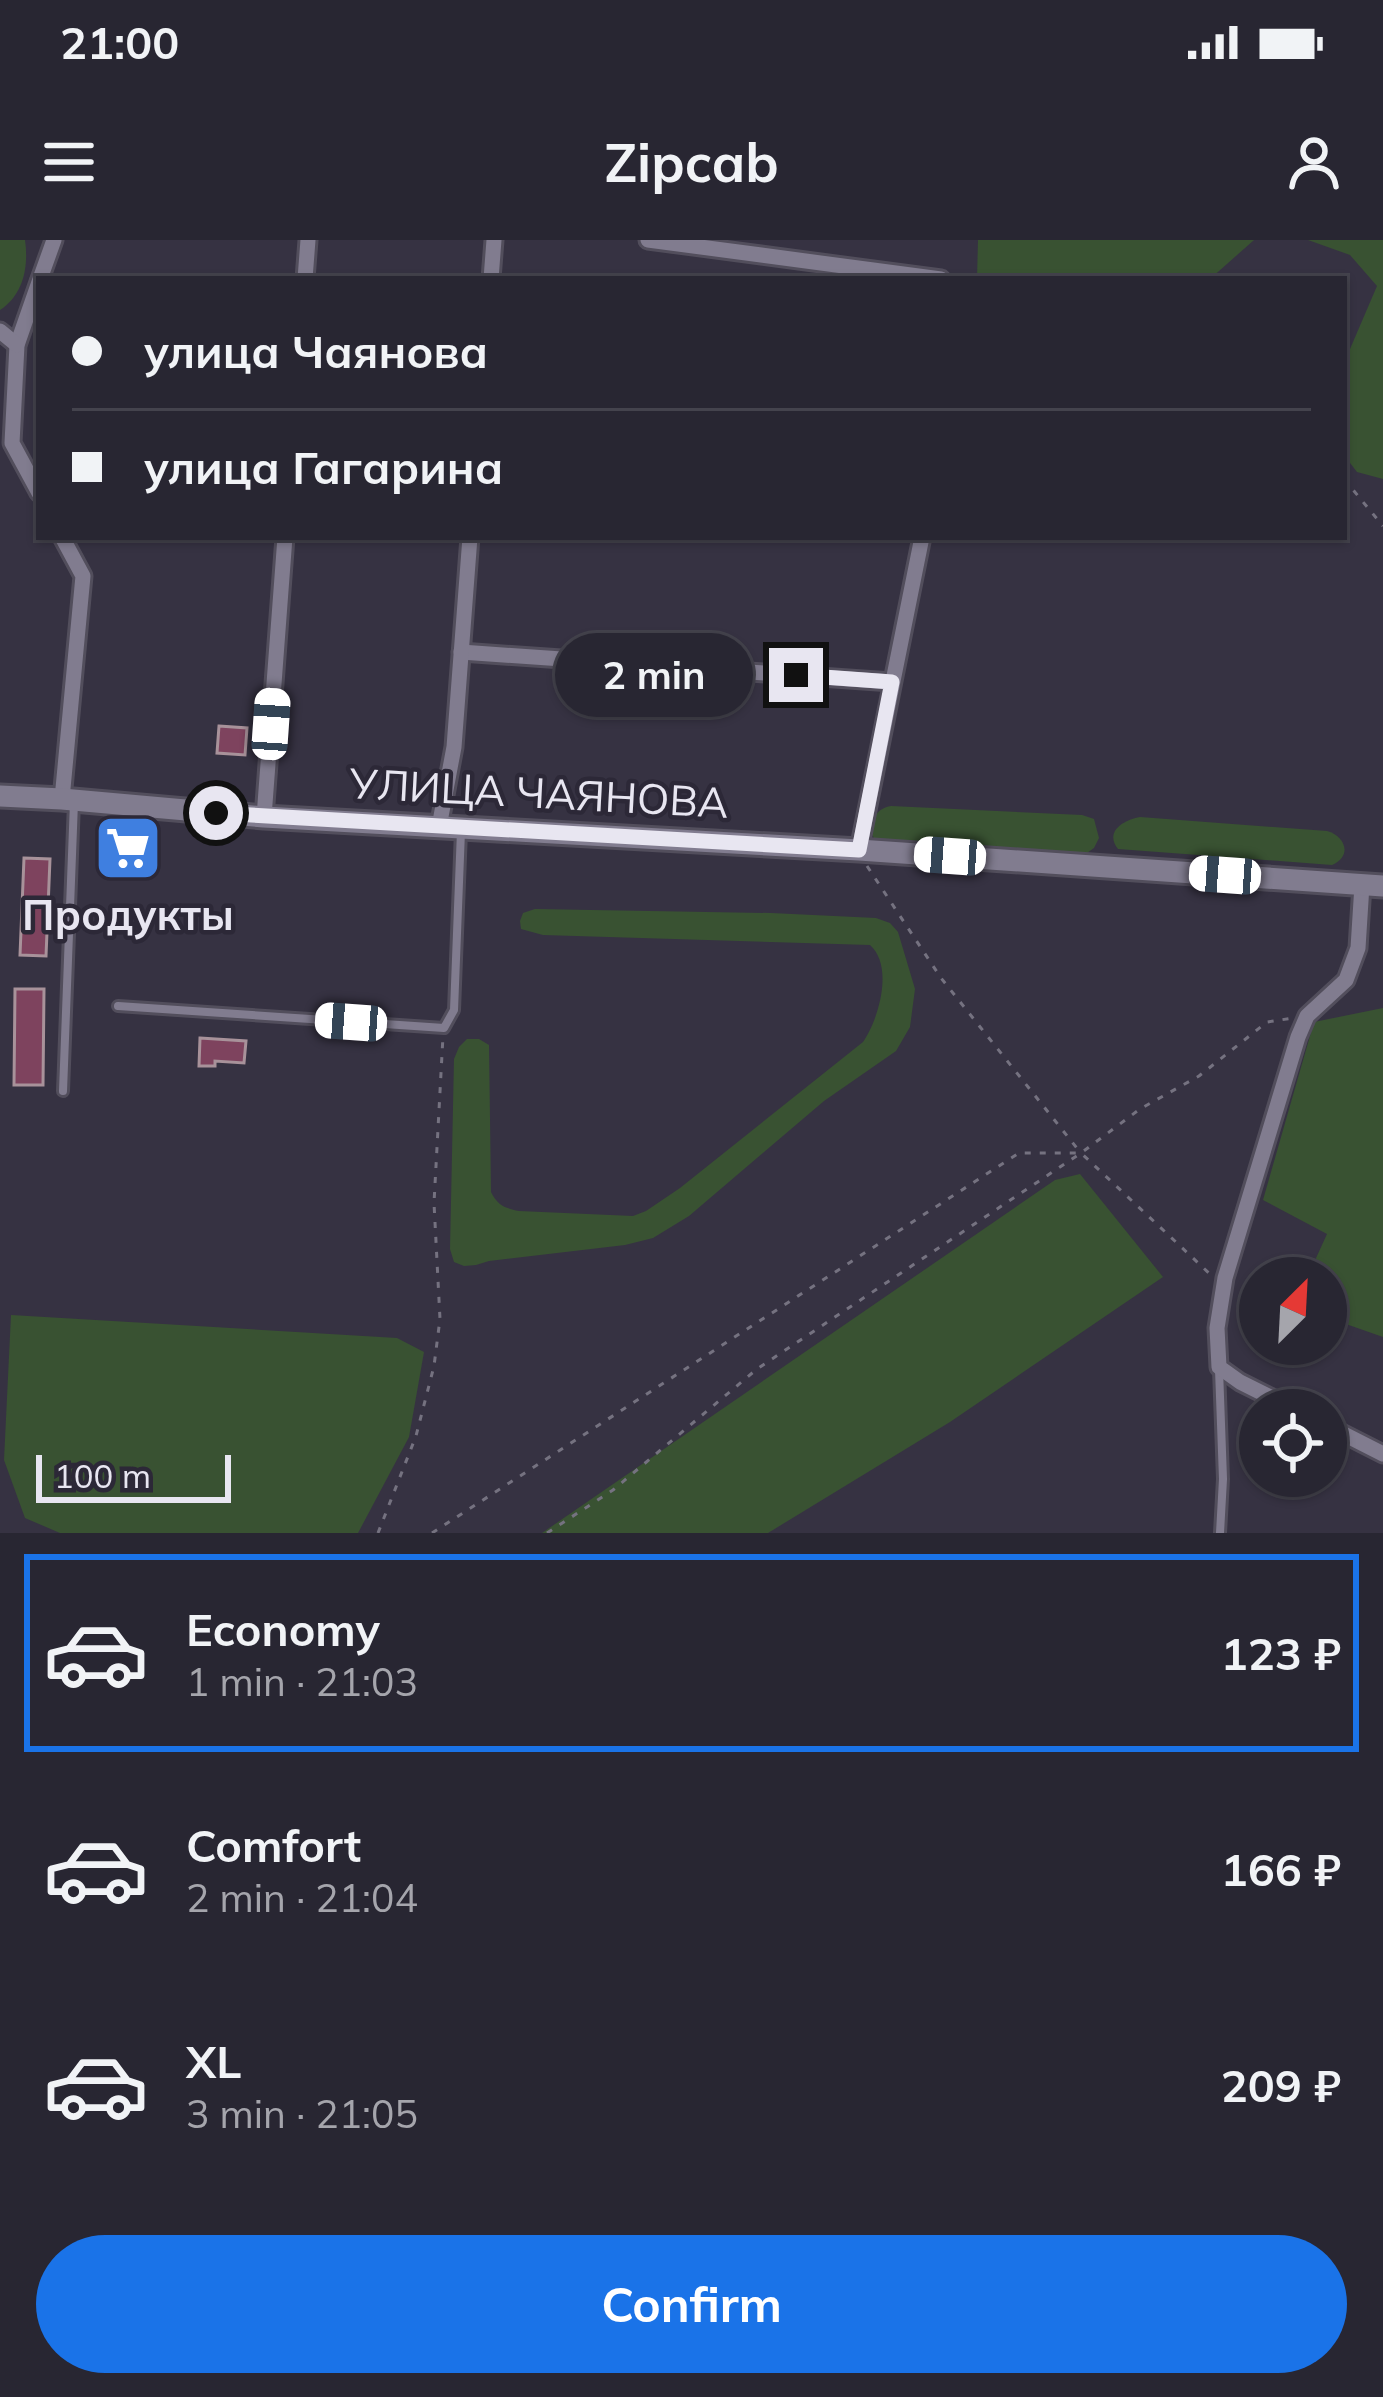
<!DOCTYPE html>
<meta charset="utf-8">
<style>
:root{--surface:#282632;--page:#302e3a;--text:#f1f3f6;--muted:#a5a5ac;--line:#44434d;--accent:#1a73e8}
body{margin:0;font-family:Mulish,sans-serif;background:var(--page);color:var(--text);height:100vh;display:flex;flex-direction:column;font-size:45px;white-space:nowrap}
*{box-sizing:border-box;margin:0}
p{font-size:39px;color:var(--muted)}
.icon{flex:none;width:66px;height:66px;fill:none;stroke:currentColor;stroke-width:2;stroke-linecap:round;stroke-linejoin:round}
.map{position:relative;height:1293px;overflow:hidden}
.sheet{display:flex;flex-direction:column;background:var(--surface);flex:1}
.sheet>*{flex:none}
.top-card{position:absolute;left:36px;top:36px;width:1311px;height:264px;border-radius:0px;box-shadow:0 3px 9px #0004,0 0 0 3px var(--line);display:grid;align-content:center;height:264px;padding:0 36px;background:var(--surface)}
.needle{width:78px;rotate:24deg}
.tools{position:absolute;left:1239px;top:1017px;display:grid;gap:24px}
.tools a{display:grid;place-items:center;width:108px;height:108px;border-radius:50%;background:var(--surface);box-shadow:0 3px 9px #0004,0 0 0 3px var(--line);font-size:60px}
.scale{position:absolute;left:36px;bottom:30px;width:195px;box-sizing:border-box;padding-left:12px;border:6px solid #e8e6f1;border-top:0;font-size:33px;line-height:42px;white-space:nowrap;color:#e8e6f1;-webkit-text-stroke:9px #2c2837;paint-order:stroke}
.end{position:absolute;width:54px;height:54px;margin:-27px;border:15px solid #e8e6f1;background:#111;box-shadow:0 0 0 6px #111}
.from{border-radius:50%}
.bubble{position:absolute;height:84px;border-radius:42px;background:var(--surface);box-shadow:0 3px 9px #0004,0 0 0 3px var(--line);font-size:39px;font-weight:700;line-height:84px;text-align:center}
.car{position:absolute;width:36px;height:72px;margin:-36px -18px;border-radius:15px;box-shadow:0 0 9px 3px #0007;background:linear-gradient(#fff 24%,#345 0 40%,#fff 0 76%,#345 0 86%,#fff 0)}
.top-card b{display:flex;align-items:center;gap:42px;height:114px;font-size:45px}
.top-card b+b{border-top:3px solid var(--line)}
.top-card i{width:30px;height:30px;background:var(--text)}
ul{padding:21px 0 0;list-style:none}
li{display:flex;align-items:center;gap:36px;height:198px;margin:0 24px 18px;padding:0 12px;border:6px solid transparent;border-radius:0px}
li div{flex:1}
li b{display:block;font-size:45px}
li em{font-style:normal;font-weight:700}
li.current{border-color:var(--accent)}
li>.icon{width:108px;height:108px;stroke-width:1.5}
.cta{display:flex;gap:24px;margin-top:auto;padding:24px 36px}
.cta a{flex:1;height:138px;border-radius:72px;background:var(--accent);color:#fff;font-size:48px;font-weight:700;line-height:138px;text-align:center}
.status{display:flex;justify-content:space-between;align-items:center;height:84px;padding:0 60px;background:var(--surface);direction:ltr}
.status svg{height:33px;fill:currentColor}
header{display:flex;justify-content:space-between;align-items:center;height:156px;padding:0 36px;background:var(--surface);font-size:54px;font-weight:700}
.map>svg:first-child{display:block}
.green{fill:#395232}
.building{fill:#7e435e;stroke:#a8929a;stroke-width:3}
.lines{fill:none;stroke-linecap:round;stroke-linejoin:round}
.lane-casing{stroke:#524e5c;stroke-width:14}
.street-casing{stroke:#524e5c;stroke-width:21}
.secondary-casing{stroke:#524e5c;stroke-width:27}
.path{stroke:#757280;stroke-width:3;stroke-dasharray:6 9;stroke-linecap:butt}
.lane{stroke:#817c8f;stroke-width:8}
.street{stroke:#817c8f;stroke-width:15}
.secondary{stroke:#817c8f;stroke-width:21}
.route{stroke:#e8e6f1;stroke-width:15}
.labels{text-anchor:middle;stroke-width:9;stroke-linejoin:round;paint-order:stroke}
.street-label{font-size:42px;fill:#e8e6f1;stroke:#2c2837}
.poi-label{font-size:42px;font-weight:bold;fill:#e8e6f1;stroke:#2c2837}
</style>
<div class="status"><b>21:00</b><svg viewBox="0 0 49 12"><path d="M0 12V9h3v3zM5 12V6h3v6zM10 12V3h3v9zM15 12V0h3v12zM26 1h20v11H26zM47 4h2v5h-2z"/></svg></div>
<header><svg class="icon" aria-label="menu" viewBox="0 0 24 24"><path d="M4 6h16M4 12h16M4 18h16"/></svg>Zipcab<svg class="icon" aria-label="person" viewBox="0 0 24 24"><circle cx="12" cy="8" r="4"/><path d="M4 21q1-7 8-7t8 7"/></svg></header>
<div class="map">
<svg width="1383" height="1293" viewBox="0 0 1383 1293">
<rect width="100%" height="100%" fill="#363242"/>
<g class="green">
<path d="M 0,0 L 25,0 C 29,27 23,55 0,70 Z"/>
<path d="M 978,0 L 1254,0 L 1210,39 L 977,39 Z"/>
<path d="M 1308,0 L 1383,0 L 1383,239 L 1357,232 L 1344,215 L 1344,123 L 1377,46 L 1350,15 Z"/>
<path d="M 891,566 L 1082,575 L 1094,579 L 1099,598 L 1094,608 L 1084,615 L 888,604 L 875,600 L 870,591 C 874,577 876,569 891,566 Z"/>
<path d="M 1140,577 L 1327,591 C 1345,596 1353,616 1332,625 L 1118,609 C 1104,591 1124,580 1140,577 Z"/>
<path d="M 535,669 L 771,673 L 876,678 L 890,683 L 898,692 L 915,749 L 910,787 L 896,811 L 824,861 L 689,976 L 653,998 L 625,1005 L 489,1021 L 476,1025 L 464,1026 L 454,1022 L 450,1009 L 454,819 L 459,807 L 467,799 L 479,799 L 489,805 L 491,952 C 498,966 505,968 519,971 L 633,976 L 646,971 L 680,948 L 863,802 C 879,779 894,726 870,705 L 543,695 L 521,689 L 520,681 L 523,673 Z"/>
<path d="M 1383,768 L 1383,1097 L 1326,1077 L 1326,1038 L 1307,1038 L 1327,994 L 1263,960 L 1314,782 Z"/>
<path d="M 1080,934 L 1163,1037 L 950,1182 L 768,1293 L 542,1293 L 1055,940 Z"/>
<path d="M 11,1075 L 397,1098 L 424,1112 L 409,1197 L 358,1293 L 60,1293 L 25,1278 L 4,1220 Z"/>
</g>
<g class="building">
<path d="M 219,486 L 247,488 L 245,515 L 217,513 Z"/>
<path d="M 114,594 L 143,594 L 142,622 L 114,621 Z"/>
<path d="M 24,618 L 50,619 L 46,716 L 20,715 Z"/>
<path d="M 15,749 L 44,749 L 43,845 L 14,845 Z"/>
<path d="M 200,798 L 246,801 L 244,823 L 215,821 L 215,826 L 199,826 Z"/>
</g>
<g class="lines">
<g class="lane-casing">
<g id="lane">
<path d="M 118,766 L 444,788 L 454,770 L 461,591"/>
<path d="M 63,851 L 74,562"/>
<path d="M 1219,1129 L 1223,1239 L 1220,1293"/>
</g>
</g>
<g class="street-casing">
<g id="street">
<path d="M 648,0 L 941,39"/>
<path d="M 40,39 L 54,0"/>
<path d="M 305,39 L 308,0"/>
<path d="M 491,39 L 494,0"/>
<path d="M 39,42 L 17,105 L 12,203 L 39,253"/>
<path d="M 0,91 L 17,105"/>
<path d="M 461,412 L 892,442"/>
<path d="M 62,559 L 83,336 L 62,297"/>
<path d="M 264,577 L 285,297"/>
<path d="M 439,587 L 454,507 L 470,297"/>
<path d="M 859,610 L 922,297"/>
<path d="M 1296,1170 L 1240,1142 L 1219,1127 L 1217,1088 L 1225,1038 L 1298,797 L 1307,776 L 1346,740 L 1358,708 L 1362,645"/>
<path d="M 1326,1185 L 1383,1214"/>
</g>
</g>
<g class="secondary-casing">
<path id="secondary" d="M 0,556 L 62,559 L 264,577 L 859,610 L 1383,646"/>
</g>
<g class="path">
<path d="M 1344,239 L 1383,286"/>
<path d="M 867,626 L 941,738 L 1080,912"/>
<path d="M 378,1293 L 416,1196 L 434,1126 L 440,1079 L 434,963 L 443,796"/>
<path d="M 432,1293 L 1019,913 L 1081,913 L 1211,1035"/>
<path d="M 547,1293 L 613,1250 L 757,1129 L 1081,913 L 1140,869 L 1199,836 L 1267,782 L 1293,778"/>
</g>
<use href="#lane" class="lane"/>
<use href="#street" class="street"/>
<use href="#secondary" class="secondary"/>
</g>
<g class="lines">
<path class="route" d="M 216,573 L 859,610 L 892,442 L 796,435"/>
</g>
<defs>
<g id="supermarket-square" transform="scale(3.45)"><rect x="-9" y="-9" width="18" height="18" rx="4" fill="#3f7fe0" stroke="#2c2837"/><path d="M-6-5.5h2.5l.6 2H6L4.5 2H-2.5L-4.4-4H-6ZM-1.5 3.2a1.3 1.3 0 1 0 .1 0ZM3 3.2a1.3 1.3 0 1 0 .1 0Z" fill="#fff"/></g>
</defs>
<g fill-rule="evenodd">
<use href="#supermarket-square" x="128" y="608"/>
</g>
<g class="labels">
<g class="street-label">
<text transform="translate(539 553) rotate(3)" y="15">УЛИЦА ЧАЯНОВА</text>
</g>
<g class="poi-label">
<text x="128" y="690">Продукты</text>
</g>
</g>
</svg>
<div class="tools">
<a><svg class="needle" viewBox="-14 -14 28 28"><path d="M0-13l5 13h-10z" fill="#e53935"/><path d="M0 13l5-13h-10z" fill="#a5a5ac"/></svg></a>
<a><svg class="icon" aria-label="locate" viewBox="0 0 24 24"><circle cx="12" cy="12" r="6"/><path d="M12 2v4M12 18v4M2 12h4M18 12h4"/></svg></a>
</div>
<div class="scale">100 m</div>
<i class="end from" style="left:216px;top:573px"></i>
<i class="end" style="left:796px;top:435px"></i>
<div class="bubble" style="left:555px;top:393px;width:198px">2 min</div>
<i class="car" style="left:271px;top:484px;rotate:4deg"></i>
<i class="car" style="left:950px;top:616px;rotate:274deg"></i>
<i class="car" style="left:1225px;top:635px;rotate:274deg"></i>
<i class="car" style="left:351px;top:782px;rotate:274deg"></i>
<div class="top-card">
<b><i class="from"></i>улица Чаянова</b>
<b><i></i>улица Гагарина</b>
</div>
</div>
<section class="sheet">
<ul>
<li class="current"><svg class="icon" aria-label="car" viewBox="0 0 24 24"><path d="M5 17H2v-5l4-1 3-4h7l3 4 3 1v5h-3M9 17h6M6 11h13"/><circle cx="7" cy="17" r="2"/><circle cx="17" cy="17" r="2"/></svg><div><b>Economy</b><p>1 min · 21:03</p></div><em>123 ₽</em></li>
<li><svg class="icon" aria-label="car" viewBox="0 0 24 24"><path d="M5 17H2v-5l4-1 3-4h7l3 4 3 1v5h-3M9 17h6M6 11h13"/><circle cx="7" cy="17" r="2"/><circle cx="17" cy="17" r="2"/></svg><div><b>Comfort</b><p>2 min · 21:04</p></div><em>166 ₽</em></li>
<li><svg class="icon" aria-label="car" viewBox="0 0 24 24"><path d="M5 17H2v-5l4-1 3-4h7l3 4 3 1v5h-3M9 17h6M6 11h13"/><circle cx="7" cy="17" r="2"/><circle cx="17" cy="17" r="2"/></svg><div><b>XL</b><p>3 min · 21:05</p></div><em>209 ₽</em></li>
</ul>
<div class="cta"><a>Confirm</a></div>
</section>
